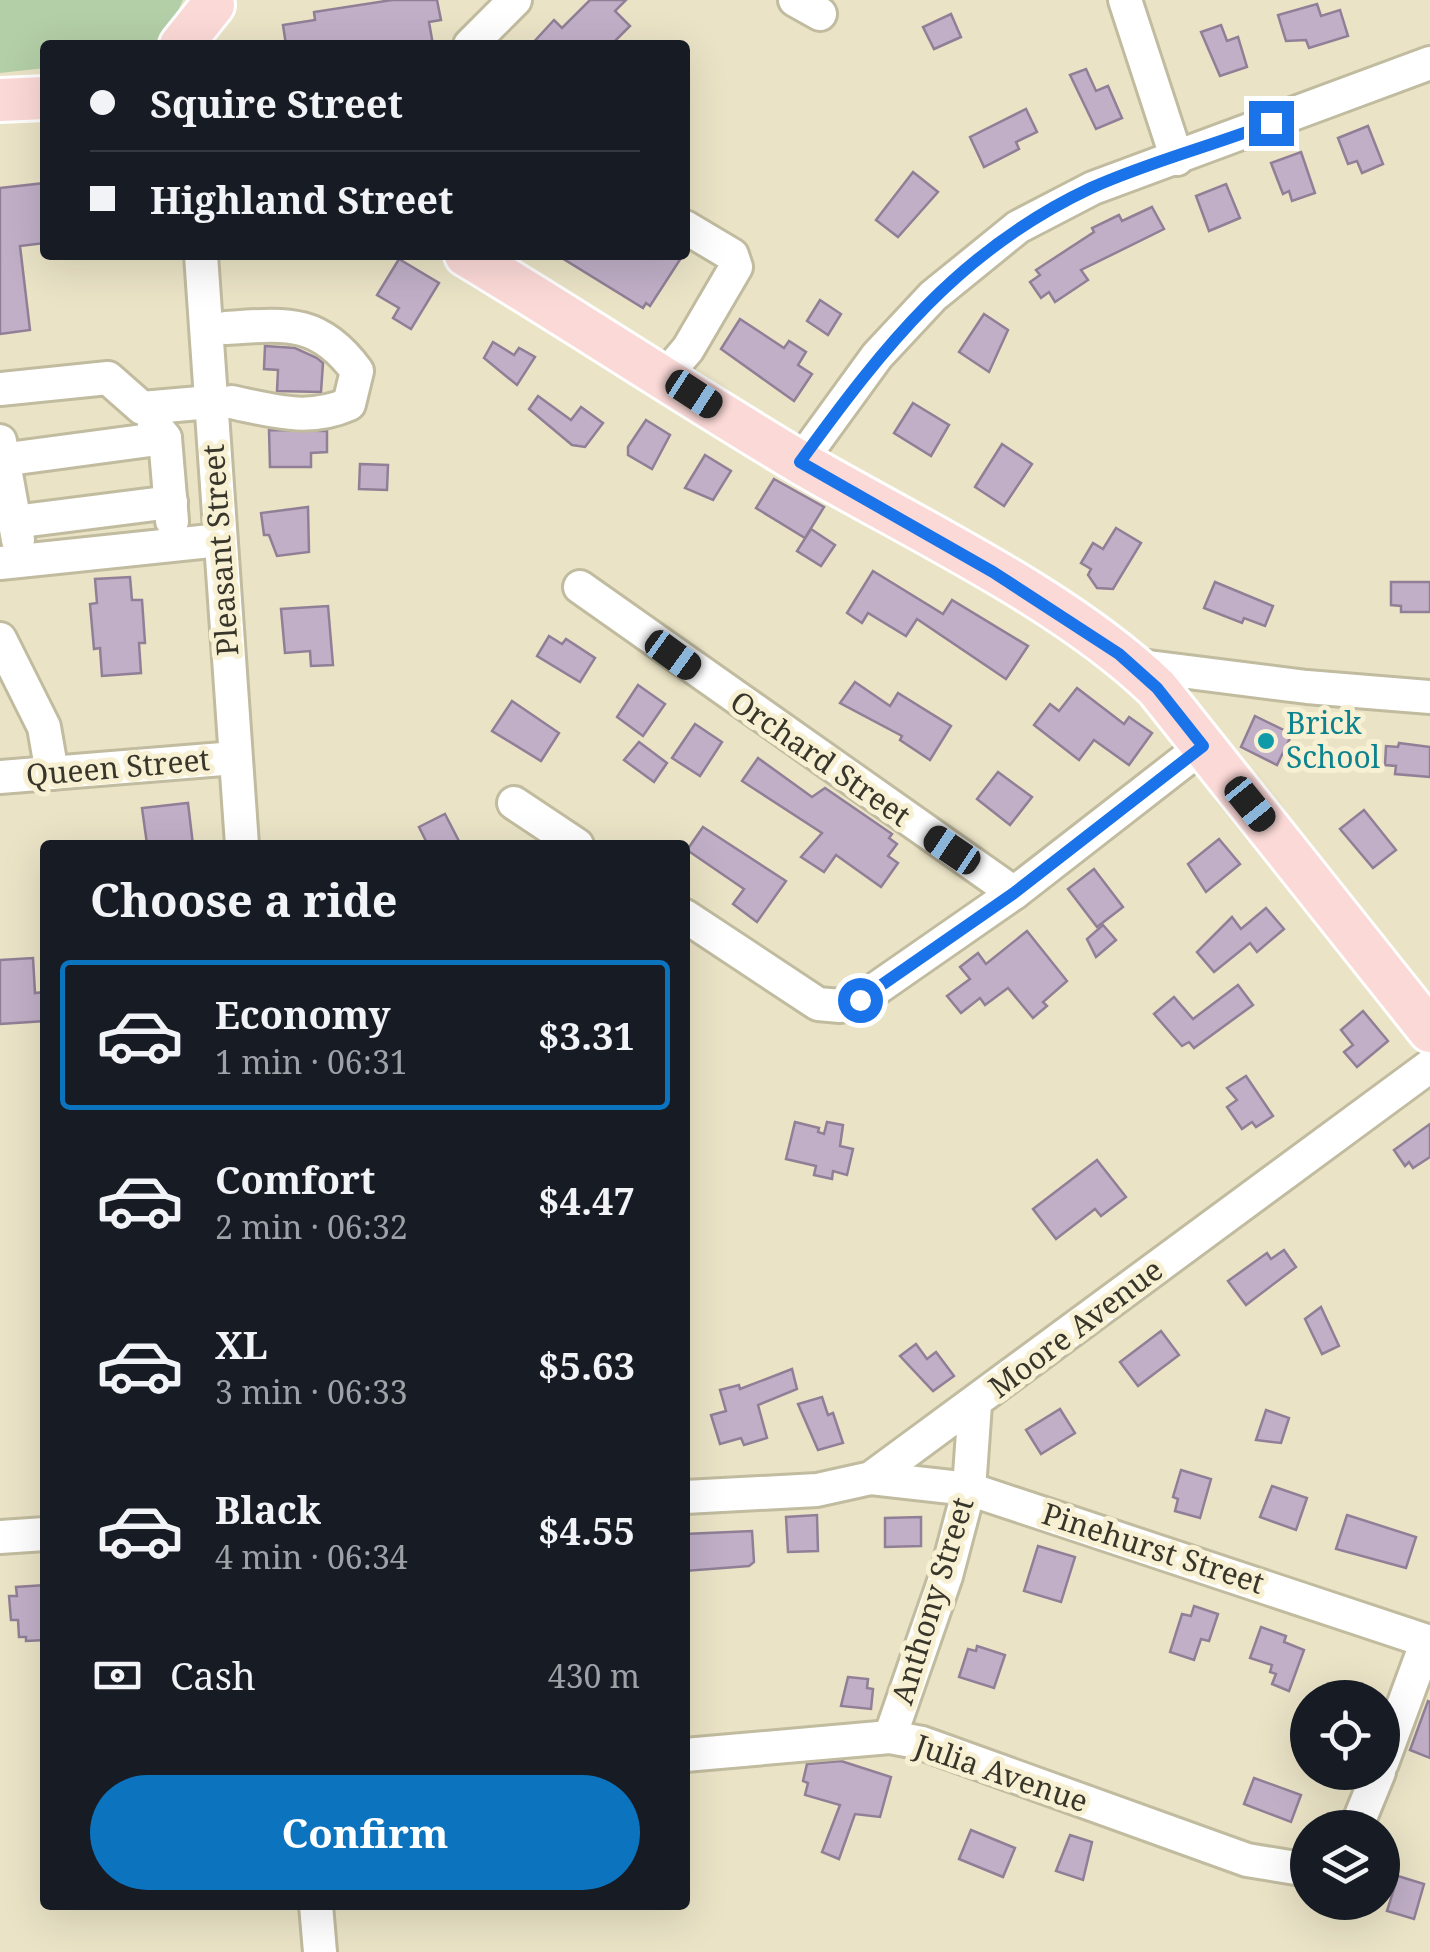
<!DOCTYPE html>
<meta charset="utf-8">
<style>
:root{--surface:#171b24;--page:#20242c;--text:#f1f3f6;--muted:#9ea1a6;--line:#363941;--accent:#0c73be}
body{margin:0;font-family:"Noto Serif",serif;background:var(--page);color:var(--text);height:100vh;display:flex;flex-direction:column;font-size:38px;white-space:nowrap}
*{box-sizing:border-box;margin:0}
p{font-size:32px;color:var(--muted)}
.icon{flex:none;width:55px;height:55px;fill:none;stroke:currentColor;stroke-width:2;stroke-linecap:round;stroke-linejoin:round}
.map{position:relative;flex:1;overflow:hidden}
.side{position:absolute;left:40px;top:840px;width:650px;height:1070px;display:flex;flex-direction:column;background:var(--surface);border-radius:10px;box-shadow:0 10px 40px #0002}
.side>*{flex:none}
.hud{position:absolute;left:40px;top:40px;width:650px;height:220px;border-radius:10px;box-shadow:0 10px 40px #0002;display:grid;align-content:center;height:220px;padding:0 50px;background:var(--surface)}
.tools{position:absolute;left:1290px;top:1680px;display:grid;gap:20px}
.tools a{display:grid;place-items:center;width:110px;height:110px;border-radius:50%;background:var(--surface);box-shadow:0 10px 40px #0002;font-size:50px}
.end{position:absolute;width:45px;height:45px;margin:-22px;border:12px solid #1a73e8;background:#fff;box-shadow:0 0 0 5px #fff}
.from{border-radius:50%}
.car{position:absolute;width:30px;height:60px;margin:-30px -15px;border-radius:12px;box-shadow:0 0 8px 2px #0007;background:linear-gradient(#222 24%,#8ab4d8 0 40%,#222 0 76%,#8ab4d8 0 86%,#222 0)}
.hud b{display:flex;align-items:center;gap:35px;height:95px;font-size:38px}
.hud b+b{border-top:2px solid var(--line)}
.hud i{width:25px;height:25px;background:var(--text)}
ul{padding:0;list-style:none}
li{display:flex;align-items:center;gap:30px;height:150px;margin:0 20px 15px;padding:0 30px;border:5px solid transparent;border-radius:10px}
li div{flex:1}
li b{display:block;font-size:38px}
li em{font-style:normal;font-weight:700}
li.selected{border-color:var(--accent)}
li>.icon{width:90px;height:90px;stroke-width:1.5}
h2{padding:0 50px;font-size:45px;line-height:120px}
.pay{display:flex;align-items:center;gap:25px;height:110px;padding:0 50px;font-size:38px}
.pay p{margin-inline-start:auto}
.action{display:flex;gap:20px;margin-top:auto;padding:20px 50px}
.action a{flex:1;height:115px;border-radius:60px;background:var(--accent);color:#fff;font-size:40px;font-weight:700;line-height:115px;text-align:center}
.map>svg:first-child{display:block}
.green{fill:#b3cfa7}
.building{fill:#c0afc7;stroke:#907f96;stroke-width:2.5}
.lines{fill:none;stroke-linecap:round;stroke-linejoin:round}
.minor-casing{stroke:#c1bb9f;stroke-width:38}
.major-casing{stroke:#fff;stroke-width:48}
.minor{stroke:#fff;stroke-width:32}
.major{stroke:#fbd9d7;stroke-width:42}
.route{stroke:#1a73e8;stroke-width:12}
.culture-dot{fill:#0f9aa8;stroke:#f7f0d3;stroke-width:4}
.labels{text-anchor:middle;stroke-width:10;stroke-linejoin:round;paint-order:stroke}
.street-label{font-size:30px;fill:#38352a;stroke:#f7f0d3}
.culture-label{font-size:30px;fill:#0d838f;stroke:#f7f0d3;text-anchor:start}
</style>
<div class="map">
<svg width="1430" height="1952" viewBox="0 0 1430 1952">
<rect width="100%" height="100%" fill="#eae3c6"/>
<path class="green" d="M 0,0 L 183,0 L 171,26 L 152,45 L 45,45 L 45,68 L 0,73 Z"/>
<g class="building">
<path d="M 392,0 L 437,0 L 441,20 L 429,22 L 433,45 L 286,45 L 283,25 L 315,20 L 314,12 Z"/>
<path d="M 590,0 L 626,0 L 615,11 L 630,26 L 611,45 L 531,45 L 554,20 L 562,28 Z"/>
<path d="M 1317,4 L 1321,16 L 1340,10 L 1348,36 L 1309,48 L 1306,40 L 1286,41 L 1278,15 Z"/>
<path d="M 951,14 L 961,37 L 934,49 L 923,27 Z"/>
<path d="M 1221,25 L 1227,41 L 1238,37 L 1247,67 L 1220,76 L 1201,32 Z"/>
<path d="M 1086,69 L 1096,91 L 1108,86 L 1122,118 L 1096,129 L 1070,75 Z"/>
<path d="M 1026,109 L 1037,132 L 1016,142 L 1019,149 L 984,167 L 970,137 Z"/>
<path d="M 1368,126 L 1383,164 L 1362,173 L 1357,161 L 1348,164 L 1338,138 Z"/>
<path d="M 1301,152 L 1315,193 L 1292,201 L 1289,191 L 1283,194 L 1271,163 Z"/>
<path d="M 913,172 L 938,192 L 898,237 L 876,220 Z"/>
<path d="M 45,183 L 45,243 L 20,246 L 30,330 L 0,334 L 0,188 Z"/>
<path d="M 1226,184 L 1240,218 L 1209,231 L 1196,196 Z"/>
<path d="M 1152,207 L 1164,229 L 1081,270 L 1088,280 L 1055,302 L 1049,292 L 1041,298 L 1030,282 L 1040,275 L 1036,270 L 1094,232 L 1092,228 L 1119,215 L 1122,221 Z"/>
<path d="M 557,255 L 683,255 L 650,306 L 646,303 L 643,308 Z"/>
<path d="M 399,259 L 439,283 L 411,329 L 393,318 L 399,308 L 377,295 Z"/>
<path d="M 820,300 L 841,314 L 828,335 L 807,321 Z"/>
<path d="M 984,314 L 1008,330 L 989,372 L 959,352 Z"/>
<path d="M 740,319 L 784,348 L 789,341 L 806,352 L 798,365 L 812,374 L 794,401 L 721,349 Z"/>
<path d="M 493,342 L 514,355 L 519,348 L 535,357 L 517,385 L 484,358 Z"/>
<path d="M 265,346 L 295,348 L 317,358 L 323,363 L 321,392 L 277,391 L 278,370 L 264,369 Z"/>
<path d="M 538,396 L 571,420 L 581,407 L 603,423 L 585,447 L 572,445 L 529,409 Z"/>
<path d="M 913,403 L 949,425 L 931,456 L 894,433 Z"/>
<path d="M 646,420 L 670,435 L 652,469 L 628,455 L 628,447 Z"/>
<path d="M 269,430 L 327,431 L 327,452 L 311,453 L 311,467 L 270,467 Z"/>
<path d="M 1002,444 L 1032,464 L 1004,506 L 975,487 Z"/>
<path d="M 705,455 L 731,471 L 713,500 L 685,488 Z"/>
<path d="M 360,464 L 388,465 L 387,490 L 359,489 Z"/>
<path d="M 774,479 L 824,507 L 805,538 L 756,508 Z"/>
<path d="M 308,507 L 309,552 L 277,556 L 269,535 L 264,535 L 261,513 Z"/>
<path d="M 1116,528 L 1141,543 L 1113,589 L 1097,588 L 1088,575 L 1091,569 L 1081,563 L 1093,543 L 1103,549 Z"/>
<path d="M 811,529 L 835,545 L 821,566 L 797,551 Z"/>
<path d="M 873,571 L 943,614 L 952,600 L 1028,646 L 1006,679 L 917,619 L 906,636 L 868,613 L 862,623 L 847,613 Z"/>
<path d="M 130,577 L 132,600 L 142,600 L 145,643 L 139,643 L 141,673 L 102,676 L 100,648 L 94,649 L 90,604 L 97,603 L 95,579 Z"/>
<path d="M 1215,582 L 1273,606 L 1265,626 L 1244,618 L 1242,623 L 1204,608 Z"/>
<path d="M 1391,582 L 1430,582 L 1430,612 L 1401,612 L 1401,606 L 1391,605 Z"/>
<path d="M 328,606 L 333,665 L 311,666 L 310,651 L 285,653 L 281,609 Z"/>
<path d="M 549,636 L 562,644 L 566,639 L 595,658 L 580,682 L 537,656 Z"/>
<path d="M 855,682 L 890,706 L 898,693 L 951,726 L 930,760 L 900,740 L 902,736 L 840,703 Z"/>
<path d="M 638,685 L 665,704 L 643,736 L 617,717 Z"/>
<path d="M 1077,688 L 1124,724 L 1129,717 L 1152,733 L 1129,765 L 1094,740 L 1079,760 L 1034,725 L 1050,704 L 1059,711 Z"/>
<path d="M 512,701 L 559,733 L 541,761 L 492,731 Z"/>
<path d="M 1255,716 L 1292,734 L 1277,765 L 1241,747 Z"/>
<path d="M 695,724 L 722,742 L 700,776 L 672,758 Z"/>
<path d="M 639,742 L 667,763 L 654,782 L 624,760 Z"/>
<path d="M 1399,743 L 1430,747 L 1430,777 L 1395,774 L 1396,766 L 1385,765 L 1386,746 L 1398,747 Z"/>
<path d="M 758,758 L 812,797 L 825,788 L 892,834 L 889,838 L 897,844 L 888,856 L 898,863 L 881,887 L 836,855 L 824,872 L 801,857 L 822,833 L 742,781 Z"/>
<path d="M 998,772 L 1032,797 L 1010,825 L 977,799 Z"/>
<path d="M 188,803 L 193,845 L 147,844 L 142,808 Z"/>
<path d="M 1364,810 L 1396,850 L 1373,868 L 1340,829 Z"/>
<path d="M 445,814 L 461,845 L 428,845 L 419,827 Z"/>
<path d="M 703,827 L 786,881 L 757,922 L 733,904 L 744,889 L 687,850 Z"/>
<path d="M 1219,839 L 1240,864 L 1206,892 L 1188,864 Z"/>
<path d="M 1094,869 L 1123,907 L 1097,927 L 1068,889 Z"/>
<path d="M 1266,908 L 1284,929 L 1257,952 L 1250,943 L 1214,972 L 1197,952 L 1232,917 L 1241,929 Z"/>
<path d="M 1103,925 L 1116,940 L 1096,957 L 1087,939 Z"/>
<path d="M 1027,931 L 1067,981 L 1043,1002 L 1047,1006 L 1033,1018 L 1008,988 L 985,1005 L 980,998 L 961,1013 L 947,996 L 970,979 L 960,967 L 978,953 L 986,964 Z"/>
<path d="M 33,958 L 35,993 L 44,992 L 45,1021 L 0,1024 L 0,960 Z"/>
<path d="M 1238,985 L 1253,1005 L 1194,1048 L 1189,1042 L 1182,1046 L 1154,1014 L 1174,997 L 1193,1019 Z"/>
<path d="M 1363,1011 L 1388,1041 L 1357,1067 L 1344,1052 L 1353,1045 L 1341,1030 Z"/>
<path d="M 1246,1076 L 1273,1116 L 1256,1127 L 1252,1122 L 1242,1129 L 1227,1107 L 1237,1100 L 1227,1088 Z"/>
<path d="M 795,1122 L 819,1128 L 818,1132 L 824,1134 L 827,1122 L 843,1125 L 840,1146 L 853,1149 L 847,1175 L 833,1171 L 832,1179 L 814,1175 L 816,1166 L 786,1159 Z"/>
<path d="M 1430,1124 L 1430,1157 L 1413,1168 L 1409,1162 L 1405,1166 L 1394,1150 Z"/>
<path d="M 1097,1160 L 1126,1197 L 1101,1216 L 1095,1209 L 1056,1239 L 1033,1209 Z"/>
<path d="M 1284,1250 L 1296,1267 L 1246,1305 L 1228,1281 L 1267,1253 L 1271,1259 Z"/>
<path d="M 1321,1307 L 1339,1346 L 1322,1354 L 1305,1319 Z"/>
<path d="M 1161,1331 L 1179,1355 L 1138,1386 L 1120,1362 Z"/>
<path d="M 916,1344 L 927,1359 L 936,1352 L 954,1376 L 933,1391 L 900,1356 Z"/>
<path d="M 792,1369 L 797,1389 L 758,1405 L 767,1438 L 744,1445 L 741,1438 L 720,1444 L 711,1415 L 726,1411 L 720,1390 L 739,1385 L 740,1389 Z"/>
<path d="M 822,1397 L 828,1415 L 833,1413 L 843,1443 L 818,1450 L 798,1404 Z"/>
<path d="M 1060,1409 L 1075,1433 L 1041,1454 L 1026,1430 Z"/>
<path d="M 1266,1410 L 1289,1418 L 1281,1443 L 1256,1440 Z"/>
<path d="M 1181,1470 L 1211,1479 L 1200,1518 L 1175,1511 L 1178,1499 L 1173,1497 Z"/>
<path d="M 1272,1486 L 1307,1498 L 1296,1530 L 1260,1517 Z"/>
<path d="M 817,1515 L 818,1551 L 788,1552 L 786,1517 Z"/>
<path d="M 1347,1515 L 1416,1537 L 1406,1568 L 1336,1549 Z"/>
<path d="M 921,1517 L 921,1546 L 885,1547 L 885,1518 Z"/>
<path d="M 752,1531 L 754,1562 L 749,1566 L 685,1571 L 685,1534 Z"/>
<path d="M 1038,1546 L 1075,1557 L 1061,1602 L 1024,1591 Z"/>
<path d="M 45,1585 L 45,1640 L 26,1641 L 26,1637 L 19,1637 L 18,1620 L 11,1620 L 9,1596 L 17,1596 L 16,1587 Z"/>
<path d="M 1194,1606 L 1218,1614 L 1209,1641 L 1201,1639 L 1194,1660 L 1170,1652 L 1182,1614 L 1191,1616 Z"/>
<path d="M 1261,1627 L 1286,1636 L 1284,1642 L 1304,1650 L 1289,1691 L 1272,1684 L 1276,1674 L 1270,1672 L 1272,1665 L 1250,1658 Z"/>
<path d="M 977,1646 L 1005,1655 L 994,1688 L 959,1677 L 968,1649 L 976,1651 Z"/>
<path d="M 848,1677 L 868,1679 L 867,1688 L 873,1689 L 871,1709 L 841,1706 Z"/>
<path d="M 1428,1701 L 1430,1702 L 1430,1758 L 1410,1750 Z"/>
<path d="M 841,1761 L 891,1777 L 880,1817 L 855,1814 L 839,1859 L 822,1852 L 840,1805 L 805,1795 L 808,1783 L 803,1781 L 807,1764 Z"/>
<path d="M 1254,1778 L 1301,1795 L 1291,1822 L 1244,1804 Z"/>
<path d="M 971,1830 L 1015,1848 L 1003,1877 L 959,1859 Z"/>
<path d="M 1070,1835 L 1092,1842 L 1083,1880 L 1056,1871 Z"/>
<path d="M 1398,1876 L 1424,1884 L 1414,1919 L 1387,1911 Z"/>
</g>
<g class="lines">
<g class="minor-casing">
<g id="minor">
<path d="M 795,0 L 820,14"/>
<path d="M 1125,0 L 1177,159"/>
<path d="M 470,45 L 515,0"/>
<path d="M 201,255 L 242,845"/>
<path d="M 226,328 C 286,324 319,319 357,371 L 349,404 C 308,422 274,411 231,402"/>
<path d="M 665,376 L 688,349 L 736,267 L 732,255 L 685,227"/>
<path d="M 0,389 L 108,378 L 142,408 L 211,402"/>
<path d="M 154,424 L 165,438 L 172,521"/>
<path d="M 0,441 L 18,540"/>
<path d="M 2,460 L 165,438"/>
<path d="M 800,462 L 877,356 L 933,296 L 1018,227 L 1093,188 L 1430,63"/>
<path d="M 14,522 L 171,502"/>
<path d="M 0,563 L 220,540"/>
<path d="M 580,587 L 1014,893"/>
<path d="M 0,639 L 44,727 L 52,773"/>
<path d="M 1133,665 L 1307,687 L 1430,697"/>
<path d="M 0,777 L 235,758"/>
<path d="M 514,803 L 577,845"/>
<path d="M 685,916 L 818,1004 L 840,1006 L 860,1000 L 1014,893 L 1203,746"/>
<path d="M 871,1478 L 969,1489 L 1430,1642"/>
<path d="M 685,1497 L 817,1490 L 871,1478 L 1430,1066"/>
<path d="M 0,1537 L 45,1534"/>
<path d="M 890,1737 L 946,1576 L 969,1489 L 975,1404"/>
<path d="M 685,1755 L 890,1737 L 922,1743 L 1247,1860 L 1308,1870"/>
<path d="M 1382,1763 L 1427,1641"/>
<path d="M 1356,1828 L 1379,1772"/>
<path d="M 316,1905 L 320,1952"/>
</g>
</g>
<g class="major-casing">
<g id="major">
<path d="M 181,45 L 213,5"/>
<path d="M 0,100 L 45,98"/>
<path d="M 466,255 C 579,323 690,397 803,464 C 915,529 1065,599 1157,688 L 1430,1031"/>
</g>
</g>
<use href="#minor" class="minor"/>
<use href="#major" class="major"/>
</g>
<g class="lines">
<path class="route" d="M 860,1000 L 1014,893 L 1203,746 L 1157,688 L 1119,654 L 993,572 L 800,462 C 884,346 959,250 1091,188 C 1148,162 1212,146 1271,123"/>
</g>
<circle class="culture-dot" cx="1266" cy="741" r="10"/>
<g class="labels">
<g class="street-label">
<text transform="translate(221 550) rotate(-94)" y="10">Pleasant Street</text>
<text transform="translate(820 759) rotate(35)" y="10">Orchard Street</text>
<text transform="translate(118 768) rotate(-5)" y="10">Queen Street</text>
<text transform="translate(1076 1329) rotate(-37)" y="10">Moore Avenue</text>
<text transform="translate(1153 1549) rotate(18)" y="10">Pinehurst Street</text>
<text transform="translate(933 1601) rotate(-73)" y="10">Anthony Street</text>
<text transform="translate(1001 1774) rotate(19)" y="10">Julia Avenue</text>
</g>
<g class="culture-label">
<text x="1286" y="734">Brick<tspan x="1286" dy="34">School</tspan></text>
</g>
</g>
</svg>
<div class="tools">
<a><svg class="icon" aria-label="locate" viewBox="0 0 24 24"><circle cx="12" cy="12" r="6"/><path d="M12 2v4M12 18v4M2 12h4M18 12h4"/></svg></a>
<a><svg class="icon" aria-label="layers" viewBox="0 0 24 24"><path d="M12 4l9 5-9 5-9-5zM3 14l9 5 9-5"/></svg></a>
</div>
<i class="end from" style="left:860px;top:1000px"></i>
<i class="end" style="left:1271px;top:123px"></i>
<i class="car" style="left:694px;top:394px;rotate:123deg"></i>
<i class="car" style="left:673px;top:655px;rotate:126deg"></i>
<i class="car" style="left:1250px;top:804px;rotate:141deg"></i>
<i class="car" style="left:952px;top:850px;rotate:304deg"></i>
<div class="hud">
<b><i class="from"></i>Squire Street</b>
<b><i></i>Highland Street</b>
</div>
<section class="side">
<h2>Choose a ride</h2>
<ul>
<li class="selected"><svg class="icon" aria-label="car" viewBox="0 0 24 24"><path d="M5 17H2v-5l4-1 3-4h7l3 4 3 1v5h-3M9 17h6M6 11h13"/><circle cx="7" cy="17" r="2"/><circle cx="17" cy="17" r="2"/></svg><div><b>Economy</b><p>1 min · 06:31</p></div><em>$3.31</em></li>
<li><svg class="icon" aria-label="car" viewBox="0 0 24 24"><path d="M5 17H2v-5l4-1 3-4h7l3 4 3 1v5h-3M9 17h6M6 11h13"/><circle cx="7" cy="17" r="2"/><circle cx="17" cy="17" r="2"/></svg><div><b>Comfort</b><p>2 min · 06:32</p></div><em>$4.47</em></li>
<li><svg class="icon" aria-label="car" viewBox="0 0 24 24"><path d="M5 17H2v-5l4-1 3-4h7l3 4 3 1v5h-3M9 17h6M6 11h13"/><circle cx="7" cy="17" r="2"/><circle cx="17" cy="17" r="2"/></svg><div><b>XL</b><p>3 min · 06:33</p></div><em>$5.63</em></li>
<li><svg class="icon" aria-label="car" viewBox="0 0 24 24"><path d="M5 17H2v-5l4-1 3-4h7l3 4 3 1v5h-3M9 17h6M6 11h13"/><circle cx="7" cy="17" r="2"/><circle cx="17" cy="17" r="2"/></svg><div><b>Black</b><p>4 min · 06:34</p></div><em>$4.55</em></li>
</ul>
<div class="pay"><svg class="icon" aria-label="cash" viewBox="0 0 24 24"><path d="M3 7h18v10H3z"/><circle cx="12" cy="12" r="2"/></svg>Cash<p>430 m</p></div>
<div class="action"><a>Confirm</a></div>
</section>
</div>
